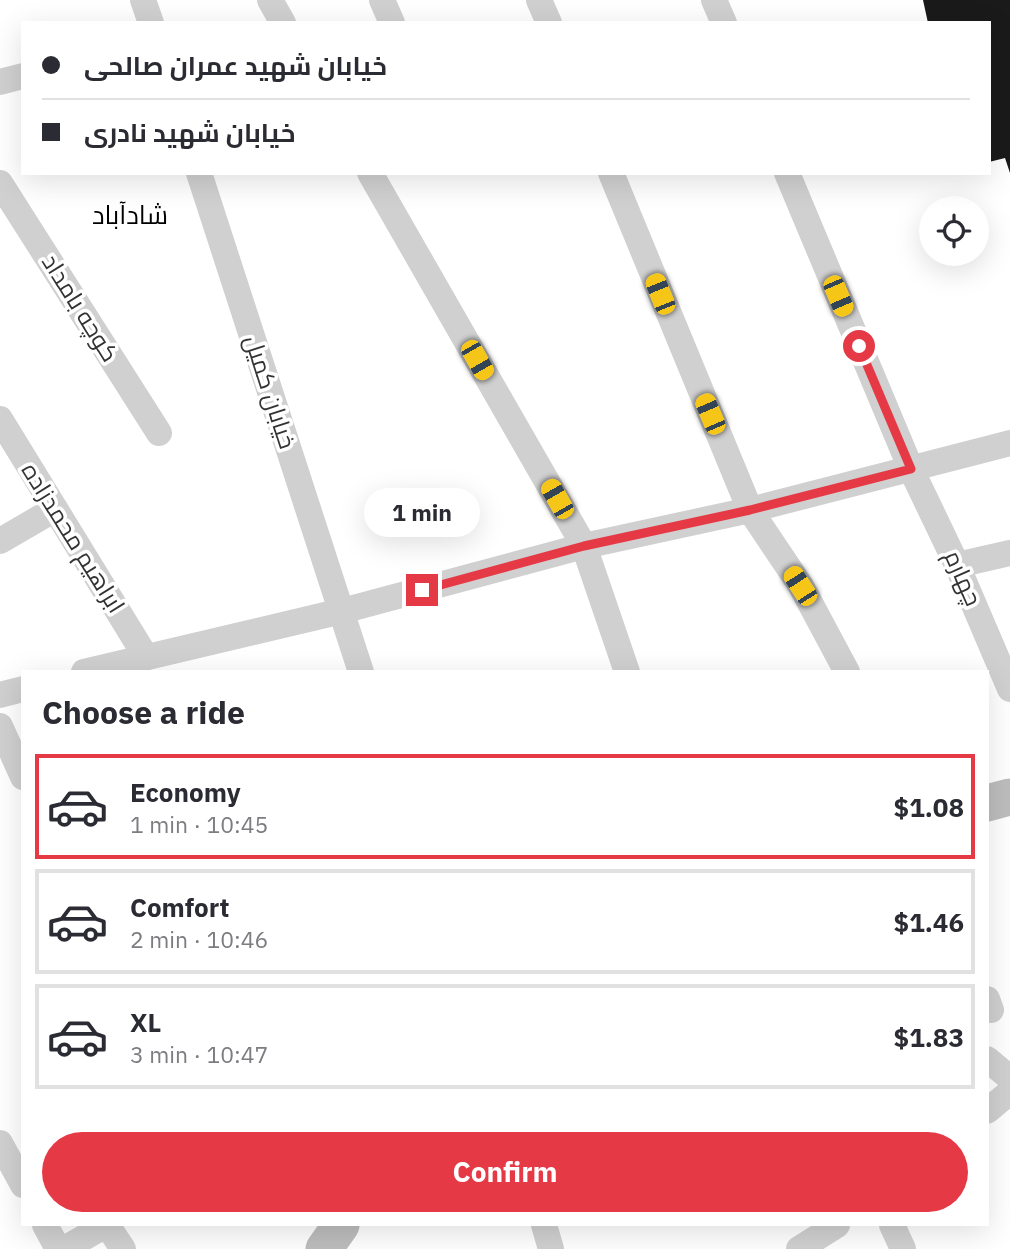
<!DOCTYPE html>
<meta charset="utf-8">
<style>
:root{--surface:#fff;--page:#f2f2f3;--text:#2b2b33;--muted:#7c7c81;--line:#e1e1e2;--accent:#e63946}
body{margin:0;font-family:"IBM Plex Sans",Cairo,sans-serif;background:var(--page);color:var(--text);height:100vh;display:flex;flex-direction:column;font-size:26px;white-space:nowrap}
*{box-sizing:border-box;margin:0}
p{font-size:23px;color:var(--muted)}
.icon{flex:none;width:38px;height:38px;fill:none;stroke:currentColor;stroke-width:2;stroke-linecap:round;stroke-linejoin:round}
.map{position:relative;flex:1;overflow:hidden}
.side{position:absolute;left:21px;top:670px;width:968px;height:556px;display:flex;flex-direction:column;background:var(--surface);border-radius:0px;box-shadow:0 7px 28px #0002}
.side>*{flex:none}
.banner{position:absolute;left:21px;top:21px;width:970px;height:154px;border-radius:0px;box-shadow:0 7px 28px #0002;display:grid;align-content:center;height:154px;padding:0 21px;background:var(--surface)}
.tools{position:absolute;left:919px;top:196px;display:grid;gap:14px}
.tools a{display:grid;place-items:center;width:70px;height:70px;border-radius:50%;background:var(--surface);box-shadow:0 7px 28px #0002;font-size:35px}
.end{position:absolute;width:32px;height:32px;margin:-16px;border:9px solid #e63946;background:#fff;box-shadow:0 0 0 4px #fff}
.from{border-radius:50%}
.bubble{position:absolute;height:49px;border-radius:24px;background:var(--surface);box-shadow:0 7px 28px #0002;font-size:23px;font-weight:700;line-height:49px;text-align:center}
.car{position:absolute;width:21px;height:42px;margin:-21px -10px;border-radius:9px;box-shadow:0 0 5px 2px #0007;background:linear-gradient(#f5c518 24%,#345 0 40%,#f5c518 0 76%,#345 0 86%,#f5c518 0)}
.banner b{display:flex;align-items:center;gap:24px;height:66px;font-size:26px}
.banner b+b{border-top:2px solid var(--line)}
.banner i{width:18px;height:18px;background:var(--text)}
ul{padding:0;list-style:none}
li{display:flex;align-items:center;gap:21px;height:105px;margin:0 14px 10px;padding:0 7px;border:4px solid var(--line);border-radius:0px}
li div{flex:1}
li b{display:block;font-size:26px}
li em{font-style:normal;font-weight:700}
li.on{border-color:var(--accent)}
li>.icon{width:63px;height:63px;stroke-width:1.5}
h2{padding:0 21px;font-size:32px;line-height:84px}
.cta{display:flex;gap:14px;margin-top:auto;padding:14px 21px}
.cta a{flex:1;height:80px;border-radius:42px;background:var(--accent);color:#fff;font-size:28px;font-weight:700;line-height:80px;text-align:center}
.map>svg:first-child{display:block}
.building{fill:#1a1a1a}
.lines{fill:none;stroke-linecap:round;stroke-linejoin:round}
.minor{stroke:#d0d0d0;stroke-width:26}
.secondary{stroke:#bdbdbd;stroke-width:37}
.route{stroke:#e63946;stroke-width:9}
.labels{text-anchor:middle;stroke-width:7;stroke-linejoin:round;paint-order:stroke}
.street-label{font-size:24px;fill:#333;stroke:#fff}
.neighbourhood-label{font-size:26px;fill:#000;stroke:#fff}
</style>
<div class="map">
<svg width="1010" height="1249" viewBox="0 0 1010 1249">
<rect width="100%" height="100%" fill="#fff"/>
<path class="building" d="M 923,0 L 1010,0 L 1010,173 L 1005,158 L 989,162 L 989,23 L 928,23 Z"/>
<g class="lines">
<g class="minor">
<path d="M 143,0 L 151,23"/>
<path d="M 270,0 L 283,23"/>
<path d="M 382,0 L 392,23"/>
<path d="M 539,0 L 549,23"/>
<path d="M 714,0 L 724,23"/>
<path d="M 0,82 L 23,76"/>
<path d="M 199,173 L 361,672"/>
<path d="M 370,173 L 584,546 L 627,672"/>
<path d="M 611,173 L 750,510 L 801,586 L 847,672"/>
<path d="M 787,173 L 911,469 L 957,565 L 1010,689"/>
<path d="M 0,183 L 159,433"/>
<path d="M 0,419 L 146,657"/>
<path d="M 0,541 L 55,509"/>
<path d="M 957,565 L 1010,553"/>
<path d="M 84,672 L 342,611 L 584,546 L 750,510 L 1010,443"/>
<path d="M 0,695 L 23,689"/>
<path d="M 0,726 L 23,777"/>
<path d="M 987,999 L 991,1010"/>
<path d="M 987,1059 L 1010,1078"/>
<path d="M 987,1111 L 1010,1092"/>
<path d="M 0,1143 L 23,1185"/>
<path d="M 45,1225 L 58,1249"/>
<path d="M 107,1225 L 123,1249"/>
<path d="M 544,1225 L 551,1249"/>
<path d="M 892,1225 L 903,1249"/>
<path d="M 64,1249 L 106,1225"/>
<path d="M 799,1249 L 837,1225"/>
</g>
<g class="secondary">
<path d="M 987,803 L 1010,797"/>
<path d="M 324,1249 L 341,1225"/>
</g>
</g>
<g class="lines">
<path class="route" d="M 422,590 L 584,546 L 750,510 L 911,469 L 859,346"/>
</g>
<g class="labels">
<g class="street-label">
<text transform="translate(80 308) rotate(58)" y="8">کوچه بامداد</text>
<text transform="translate(270 392) rotate(72)" y="8">خیابان کمیل</text>
<text transform="translate(73 538) rotate(58)" y="8">ابراهیم محمدزاده</text>
<text transform="translate(963 578) rotate(66)" y="8">چهارم</text>
</g>
<g class="neighbourhood-label">
<text x="130" y="224">شادآباد</text>
</g>
</g>
</svg>
<div class="tools">
<a><svg class="icon" aria-label="locate" viewBox="0 0 24 24"><circle cx="12" cy="12" r="6"/><path d="M12 2v4M12 18v4M2 12h4M18 12h4"/></svg></a>
</div>
<i class="end from" style="left:859px;top:346px"></i>
<i class="end" style="left:422px;top:590px"></i>
<div class="bubble" style="left:364px;top:488px;width:116px">1 min</div>
<i class="car" style="left:660px;top:294px;rotate:338deg"></i>
<i class="car" style="left:838px;top:296px;rotate:157deg"></i>
<i class="car" style="left:477px;top:360px;rotate:150deg"></i>
<i class="car" style="left:710px;top:414px;rotate:337deg"></i>
<i class="car" style="left:557px;top:499px;rotate:330deg"></i>
<i class="car" style="left:800px;top:586px;rotate:327deg"></i>
<div class="banner">
<b><i class="from"></i>خیابان شهید عمران صالحی</b>
<b><i></i>خیابان شهید نادری</b>
</div>
<section class="side">
<h2>Choose a ride</h2>
<ul>
<li class="on"><svg class="icon" aria-label="car" viewBox="0 0 24 24"><path d="M5 17H2v-5l4-1 3-4h7l3 4 3 1v5h-3M9 17h6M6 11h13"/><circle cx="7" cy="17" r="2"/><circle cx="17" cy="17" r="2"/></svg><div><b>Economy</b><p>1 min · 10:45</p></div><em>$1.08</em></li>
<li><svg class="icon" aria-label="car" viewBox="0 0 24 24"><path d="M5 17H2v-5l4-1 3-4h7l3 4 3 1v5h-3M9 17h6M6 11h13"/><circle cx="7" cy="17" r="2"/><circle cx="17" cy="17" r="2"/></svg><div><b>Comfort</b><p>2 min · 10:46</p></div><em>$1.46</em></li>
<li><svg class="icon" aria-label="car" viewBox="0 0 24 24"><path d="M5 17H2v-5l4-1 3-4h7l3 4 3 1v5h-3M9 17h6M6 11h13"/><circle cx="7" cy="17" r="2"/><circle cx="17" cy="17" r="2"/></svg><div><b>XL</b><p>3 min · 10:47</p></div><em>$1.83</em></li>
</ul>
<div class="cta"><a>Confirm</a></div>
</section>
</div>
